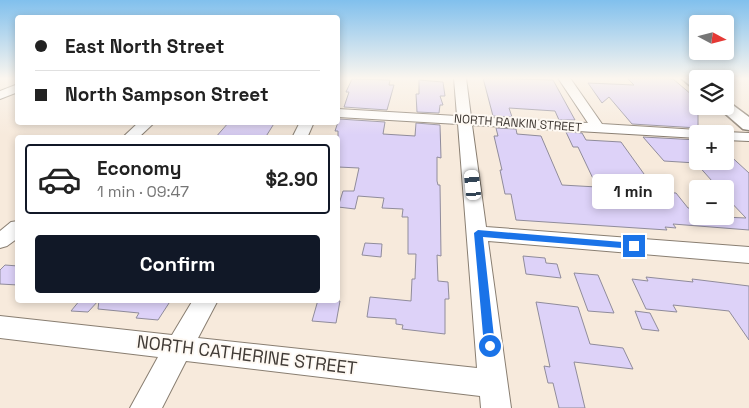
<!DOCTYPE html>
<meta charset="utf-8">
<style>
:root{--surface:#fff;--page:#f6f6f6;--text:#222;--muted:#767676;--line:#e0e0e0;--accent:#111827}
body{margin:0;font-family:"Space Grotesk",sans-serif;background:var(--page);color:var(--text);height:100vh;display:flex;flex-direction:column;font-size:19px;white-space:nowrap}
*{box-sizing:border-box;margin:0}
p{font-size:16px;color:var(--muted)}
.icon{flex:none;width:28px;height:28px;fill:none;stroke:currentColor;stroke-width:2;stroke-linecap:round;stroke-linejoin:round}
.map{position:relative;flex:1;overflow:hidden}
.panel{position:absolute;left:15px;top:135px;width:325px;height:168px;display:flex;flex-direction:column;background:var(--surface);border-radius:5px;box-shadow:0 2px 8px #0003}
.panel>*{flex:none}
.hud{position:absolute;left:15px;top:15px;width:325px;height:110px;border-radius:5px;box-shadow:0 2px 8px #0003;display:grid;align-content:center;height:110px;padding:0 20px;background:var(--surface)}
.needle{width:32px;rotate:97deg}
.buttons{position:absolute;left:689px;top:15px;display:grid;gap:10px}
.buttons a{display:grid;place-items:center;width:45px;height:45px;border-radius:5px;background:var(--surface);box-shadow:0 2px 8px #0003;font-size:25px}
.end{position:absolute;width:22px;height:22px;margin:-11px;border:6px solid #1a73e8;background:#fff;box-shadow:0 0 0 2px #fff}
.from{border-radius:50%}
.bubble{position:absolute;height:35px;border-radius:5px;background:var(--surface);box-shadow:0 2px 8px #0003;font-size:16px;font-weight:700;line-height:35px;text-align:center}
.car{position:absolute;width:15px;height:30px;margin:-15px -8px;border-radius:6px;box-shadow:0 0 4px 1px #0007;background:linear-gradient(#fff 24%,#345 0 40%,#fff 0 76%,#345 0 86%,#fff 0)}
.hud b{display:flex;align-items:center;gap:18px;height:48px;font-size:19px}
.hud b+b{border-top:1px solid var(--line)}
.hud i{width:12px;height:12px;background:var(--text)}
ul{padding:9px 0 0;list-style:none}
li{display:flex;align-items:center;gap:15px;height:70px;margin:0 10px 8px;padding:0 10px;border:2px solid transparent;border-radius:5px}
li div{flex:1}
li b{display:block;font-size:19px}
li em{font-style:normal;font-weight:700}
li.selected{border-color:var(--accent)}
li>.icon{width:45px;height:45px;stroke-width:1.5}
.primary-button{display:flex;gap:10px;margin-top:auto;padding:10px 20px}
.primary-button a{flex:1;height:58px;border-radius:5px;background:var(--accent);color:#fff;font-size:20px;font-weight:700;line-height:58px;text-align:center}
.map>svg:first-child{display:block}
.building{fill:#ddd2f8;stroke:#908c9b}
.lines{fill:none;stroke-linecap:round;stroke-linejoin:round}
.minor-casing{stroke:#897e71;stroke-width:2}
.tertiary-casing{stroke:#897e71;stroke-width:3}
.minor{fill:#fff;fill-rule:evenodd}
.tertiary{fill:#fff;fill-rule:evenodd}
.route{fill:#1a73e8}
.labels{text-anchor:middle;stroke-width:4;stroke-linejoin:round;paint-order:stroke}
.far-street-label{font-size:12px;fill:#403a35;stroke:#fef9f3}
.near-street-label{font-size:18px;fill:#403a35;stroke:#fef9f3}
</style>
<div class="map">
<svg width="749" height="408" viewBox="0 0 749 408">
<rect width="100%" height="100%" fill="#f7eadc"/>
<g class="building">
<path d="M 483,78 L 553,80 L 575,120 L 559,120 L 555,111 L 509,108 L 512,117 L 493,116 Z"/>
<path d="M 627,78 L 673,79 L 698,100 L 698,128 L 632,124 L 609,97 L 602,103 L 588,83 L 634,85 Z"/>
<path d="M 352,79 L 390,80 L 389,85 L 394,85 L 387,110 L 344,107 L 349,92 L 346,92 Z"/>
<path d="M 419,80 L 443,82 L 445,96 L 440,96 L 443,105 L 440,105 L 439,113 L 417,112 L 416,94 L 419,94 Z"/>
<path d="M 339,119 L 385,122 L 383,134 L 415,136 L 416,123 L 440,125 L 441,158 L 437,157 L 437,181 L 438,185 L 440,185 L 441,256 L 437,255 L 438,281 L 448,282 L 449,299 L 445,299 L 445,334 L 402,329 L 403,325 L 396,324 L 396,319 L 367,317 L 370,297 L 411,301 L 412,279 L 415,279 L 416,254 L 408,254 L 408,217 L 402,217 L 403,209 L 382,208 L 384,198 L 358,196 L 355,209 L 338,207 L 343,191 L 354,191 L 359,168 L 338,167 L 338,131 L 335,131 Z"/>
<path d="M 229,122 L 275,122 L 265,138 L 215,138 Z"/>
<path d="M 496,128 L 516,129 L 517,134 L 541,136 L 562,185 L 597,187 L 578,147 L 573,147 L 566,132 L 582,133 L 586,140 L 621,142 L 657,192 L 676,193 L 688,208 L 698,209 L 698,216 L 746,218 L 725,196 L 725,182 L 712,181 L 696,163 L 664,161 L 643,137 L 698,140 L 698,161 L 725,161 L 725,151 L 749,173 L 749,230 L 673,224 L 676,228 L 665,227 L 667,230 L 516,220 L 511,194 L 505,194 L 500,170 L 502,170 L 494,136 L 498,136 Z"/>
<path d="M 365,243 L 382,244 L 381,257 L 362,255 Z"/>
<path d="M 523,256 L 545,258 L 546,263 L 557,264 L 561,278 L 526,274 Z"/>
<path d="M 5,265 L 18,266 L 18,285 L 0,284 L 0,270 Z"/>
<path d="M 574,273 L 598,275 L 614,313 L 588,311 Z"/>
<path d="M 646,277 L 693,282 L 692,279 L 749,286 L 749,340 L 729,311 L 673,305 L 677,312 L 646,309 L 632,279 L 648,281 Z"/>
<path d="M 80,300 L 99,300 L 88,312 L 71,311 Z"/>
<path d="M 99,300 L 171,300 L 158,320 L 136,318 L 139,313 L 98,309 Z"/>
<path d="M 318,300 L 340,301 L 336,323 L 312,321 Z"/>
<path d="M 536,302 L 578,307 L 590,344 L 623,348 L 633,369 L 574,362 L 585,408 L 559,408 L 553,383 L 548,383 L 544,366 L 550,367 Z"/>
<path d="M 635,311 L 650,313 L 659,331 L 642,329 Z"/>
</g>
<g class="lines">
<g class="minor-casing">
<g id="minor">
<path d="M 454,78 L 466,78 L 471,117 L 588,123 L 558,78 L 570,78 L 602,124 L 698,130 L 705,134 L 698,134 L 698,138 L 472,125 L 486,227 L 749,247 L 749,263 L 488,241 L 511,408 L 481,408 L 480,396 L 186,361 L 162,408 L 130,408 L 158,357 L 0,338 L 0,316 L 172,335 L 193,300 L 218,300 L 198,338 L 477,368 L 458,124 L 338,117 L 338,109 L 457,116 Z"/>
<path d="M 18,84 L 18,92 L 0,99 L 0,91 Z"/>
<path d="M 139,122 L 155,122 L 138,138 L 122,138 Z"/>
<path d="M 300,122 L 314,122 L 307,138 L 292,138 Z"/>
<path d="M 725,132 L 749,133 L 749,141 L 725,140 L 725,134 L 719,134 Z"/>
<path d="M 18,221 L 18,238 L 7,246 L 0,248 L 0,231 L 11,222 Z"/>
</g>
</g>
<g class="tertiary-casing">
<g id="tertiary">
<path d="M 681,78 L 698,79 L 698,89 L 693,88 Z"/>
<path d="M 725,101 L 730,103 L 749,117 L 749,130 L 743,129 L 720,109 L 717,106 L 725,106 Z"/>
</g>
</g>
<use href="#minor" class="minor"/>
<use href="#tertiary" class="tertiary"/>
</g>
<linearGradient id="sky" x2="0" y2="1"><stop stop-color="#81c0ed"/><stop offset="0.58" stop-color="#fbf6ef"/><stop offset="1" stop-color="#fbf6ef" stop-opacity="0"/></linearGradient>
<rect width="749" height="135" fill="url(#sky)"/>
<path class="route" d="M 478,230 L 634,243 L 639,246 L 634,249 L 483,237 L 495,346 L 494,350 L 490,351 L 485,350 L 484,346 L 474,233 Z"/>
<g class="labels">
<g class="far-street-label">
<text transform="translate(518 123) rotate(4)" y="4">NORTH RANKIN STREET</text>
</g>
<g class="near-street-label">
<text transform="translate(247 355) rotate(7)" y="6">NORTH CATHERINE STREET</text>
</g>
</g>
</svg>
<div class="buttons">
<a><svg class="needle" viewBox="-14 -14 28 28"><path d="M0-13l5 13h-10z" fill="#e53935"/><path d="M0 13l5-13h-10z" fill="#767676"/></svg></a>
<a><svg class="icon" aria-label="layers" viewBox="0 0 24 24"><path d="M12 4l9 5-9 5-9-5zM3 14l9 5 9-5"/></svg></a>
<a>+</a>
<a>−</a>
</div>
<i class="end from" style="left:490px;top:346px"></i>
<i class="end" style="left:634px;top:246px"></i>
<div class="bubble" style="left:592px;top:174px;width:82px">1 min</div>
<i class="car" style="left:473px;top:185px;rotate:354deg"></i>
<div class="hud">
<b><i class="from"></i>East North Street</b>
<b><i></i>North Sampson Street</b>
</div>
<section class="panel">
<ul>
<li class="selected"><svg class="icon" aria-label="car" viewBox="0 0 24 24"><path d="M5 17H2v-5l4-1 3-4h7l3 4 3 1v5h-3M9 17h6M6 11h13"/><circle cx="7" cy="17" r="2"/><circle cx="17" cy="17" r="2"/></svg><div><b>Economy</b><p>1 min · 09:47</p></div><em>$2.90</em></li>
</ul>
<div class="primary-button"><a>Confirm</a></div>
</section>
</div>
